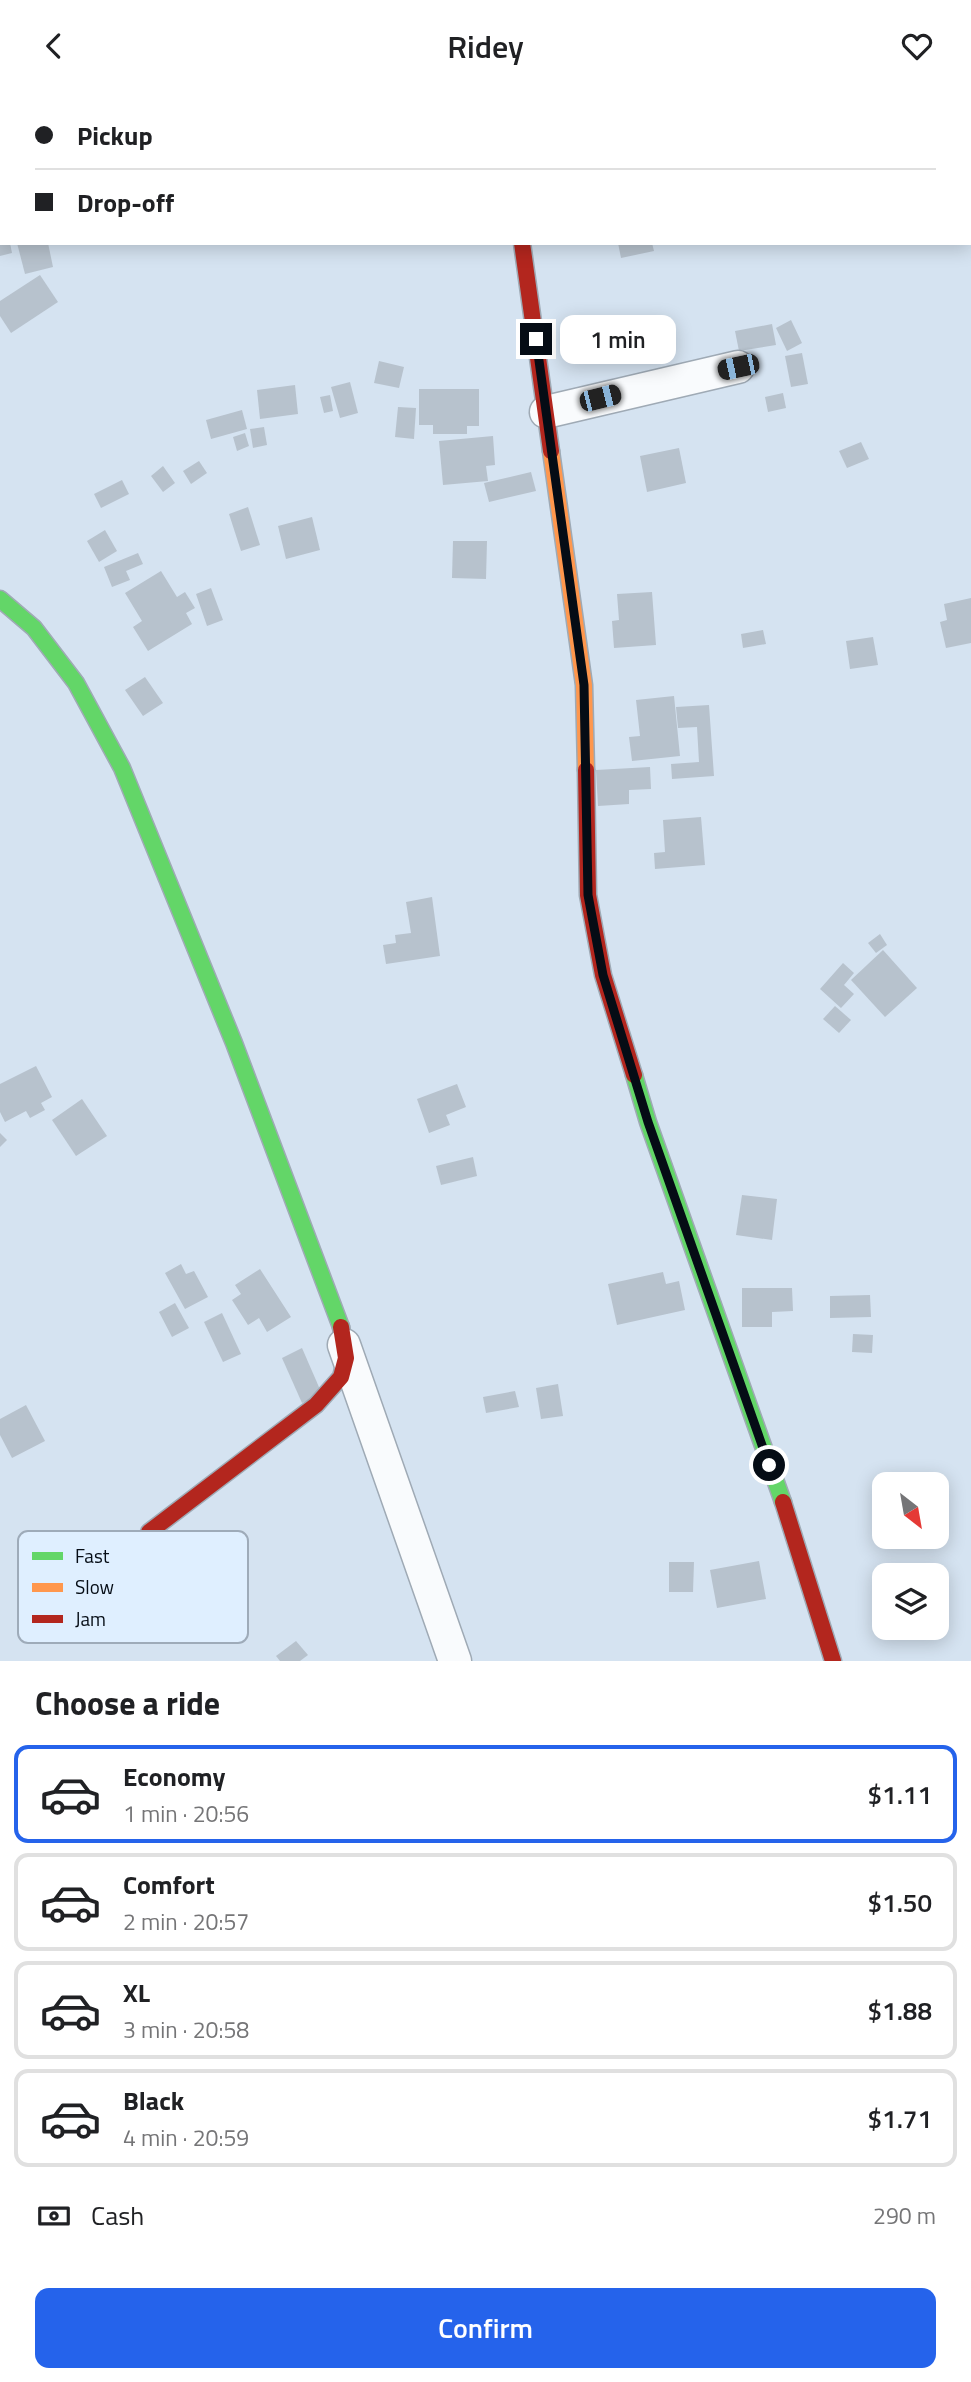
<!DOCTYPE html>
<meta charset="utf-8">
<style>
:root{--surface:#fff;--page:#f2f2f2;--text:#202124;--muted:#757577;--line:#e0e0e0;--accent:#2563eb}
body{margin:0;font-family:"Titillium Web",sans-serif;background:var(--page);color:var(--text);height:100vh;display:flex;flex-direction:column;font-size:26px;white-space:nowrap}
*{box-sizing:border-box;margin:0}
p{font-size:23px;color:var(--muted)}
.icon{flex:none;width:38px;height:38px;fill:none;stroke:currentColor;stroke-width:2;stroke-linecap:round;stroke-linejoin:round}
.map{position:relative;height:1570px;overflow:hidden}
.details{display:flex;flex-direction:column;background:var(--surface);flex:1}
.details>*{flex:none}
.top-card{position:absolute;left:0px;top:0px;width:971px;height:154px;box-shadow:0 4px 18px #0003;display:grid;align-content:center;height:154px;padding:0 35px;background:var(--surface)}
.needle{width:46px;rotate:149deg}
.tools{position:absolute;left:872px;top:1381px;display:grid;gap:14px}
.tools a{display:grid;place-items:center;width:77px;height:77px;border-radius:14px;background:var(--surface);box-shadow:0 4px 18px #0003;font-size:35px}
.end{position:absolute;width:32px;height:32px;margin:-16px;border:9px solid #050c15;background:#fff;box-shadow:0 0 0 4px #fff}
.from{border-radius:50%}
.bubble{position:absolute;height:49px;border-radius:14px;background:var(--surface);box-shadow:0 4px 18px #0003;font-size:23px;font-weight:600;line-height:49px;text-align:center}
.car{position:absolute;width:21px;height:42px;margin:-21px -10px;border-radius:9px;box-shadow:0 0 5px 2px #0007;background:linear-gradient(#222 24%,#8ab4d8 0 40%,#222 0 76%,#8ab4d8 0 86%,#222 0)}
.top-card b{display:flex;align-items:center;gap:24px;height:66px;font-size:26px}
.top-card b+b{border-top:2px solid var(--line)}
.top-card i{width:18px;height:18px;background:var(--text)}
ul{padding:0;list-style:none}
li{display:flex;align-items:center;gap:21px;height:98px;margin:0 14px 10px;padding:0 21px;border:4px solid var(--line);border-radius:14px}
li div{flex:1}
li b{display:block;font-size:26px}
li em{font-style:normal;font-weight:600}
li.selected{border-color:var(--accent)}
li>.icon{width:63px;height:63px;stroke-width:1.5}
h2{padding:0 35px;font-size:32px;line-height:84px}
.pay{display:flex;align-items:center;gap:18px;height:77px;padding:0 35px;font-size:26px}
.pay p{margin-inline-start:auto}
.primary-button{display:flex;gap:14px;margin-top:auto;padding:14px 35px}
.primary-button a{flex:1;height:80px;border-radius:14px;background:var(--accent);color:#fff;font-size:28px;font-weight:600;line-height:80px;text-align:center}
header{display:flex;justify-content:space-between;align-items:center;height:91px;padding:0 35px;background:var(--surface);font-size:32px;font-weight:600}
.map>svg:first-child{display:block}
.building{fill:#b7c2cd}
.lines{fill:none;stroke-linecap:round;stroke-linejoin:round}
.street-casing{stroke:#9faab5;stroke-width:35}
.fast-casing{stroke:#9faab5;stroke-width:19}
.slow-casing{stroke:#9faab5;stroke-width:19}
.jam-casing{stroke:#9faab5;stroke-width:19}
.street{stroke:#f9fbfd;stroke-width:32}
.fast{stroke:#63d668;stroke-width:16}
.slow{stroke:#ff974d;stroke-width:16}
.jam{stroke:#b3261e;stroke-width:16}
.route{stroke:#050c15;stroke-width:9}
.key{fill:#dfefff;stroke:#9eabb9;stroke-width:2}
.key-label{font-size:19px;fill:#050c15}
</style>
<header><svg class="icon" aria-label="back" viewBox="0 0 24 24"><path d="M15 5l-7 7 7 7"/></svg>Ridey<svg class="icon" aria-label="heart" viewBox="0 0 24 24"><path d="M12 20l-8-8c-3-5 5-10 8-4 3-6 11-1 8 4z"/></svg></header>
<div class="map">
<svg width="971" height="1570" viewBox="0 0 971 1570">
<rect width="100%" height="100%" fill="#d5e3f1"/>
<g class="building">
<path d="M 10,152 L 12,162 L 0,165 L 0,154 Z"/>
<path d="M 17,152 L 48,152 L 53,176 L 25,183 Z"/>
<path d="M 618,152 L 652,152 L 654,160 L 621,167 Z"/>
<path d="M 40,184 L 58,211 L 11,242 L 0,225 L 0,210 Z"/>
<path d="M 623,225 L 628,257 L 609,261 L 603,229 Z"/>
<path d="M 791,229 L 802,252 L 787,260 L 776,237 Z"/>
<path d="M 772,233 L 776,254 L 739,260 L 735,240 Z"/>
<path d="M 802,262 L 808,293 L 791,296 L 785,265 Z"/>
<path d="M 379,270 L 404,276 L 399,297 L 374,292 Z"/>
<path d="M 350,291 L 358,322 L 340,327 L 331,296 Z"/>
<path d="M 295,294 L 298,323 L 260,328 L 257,299 Z"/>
<path d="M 419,298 L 479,298 L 479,335 L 467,335 L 467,343 L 433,343 L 433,334 L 419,334 Z"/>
<path d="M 783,302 L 786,317 L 768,321 L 765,306 Z"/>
<path d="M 330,304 L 333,320 L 324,322 L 320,306 Z"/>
<path d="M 398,316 L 416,317 L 414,348 L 395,346 Z"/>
<path d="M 242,319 L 247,338 L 211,348 L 206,329 Z"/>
<path d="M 264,336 L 267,354 L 253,357 L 250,338 Z"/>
<path d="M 245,342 L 249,355 L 237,360 L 233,346 Z"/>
<path d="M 493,345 L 495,374 L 486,375 L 488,390 L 443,394 L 439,350 Z"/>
<path d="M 861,351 L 869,368 L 847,377 L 839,360 Z"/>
<path d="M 679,357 L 686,392 L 647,401 L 640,365 Z"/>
<path d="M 199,370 L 207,382 L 191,393 L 183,380 Z"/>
<path d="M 163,375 L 175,392 L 163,401 L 151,385 Z"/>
<path d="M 531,381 L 536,400 L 489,411 L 484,392 Z"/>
<path d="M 122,389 L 129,403 L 101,417 L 94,403 Z"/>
<path d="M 248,416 L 260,454 L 241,460 L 229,423 Z"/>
<path d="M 312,426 L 320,459 L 286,468 L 278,435 Z"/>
<path d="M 105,439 L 117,460 L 99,471 L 87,450 Z"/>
<path d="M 453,450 L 487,450 L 486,488 L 452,487 Z"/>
<path d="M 138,462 L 143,473 L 126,480 L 130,489 L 112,496 L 104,476 Z"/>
<path d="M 161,480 L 177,506 L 185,501 L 195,517 L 186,522 L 192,533 L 148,560 L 133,536 L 142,530 L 125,502 Z"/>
<path d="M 211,497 L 223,529 L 207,535 L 196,503 Z"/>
<path d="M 652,501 L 656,554 L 614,557 L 612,530 L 619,529 L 617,503 Z"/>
<path d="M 971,507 L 971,552 L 946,557 L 940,531 L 947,529 L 944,513 Z"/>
<path d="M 763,539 L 766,553 L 743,557 L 741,543 Z"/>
<path d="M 873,546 L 878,574 L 850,578 L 846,550 Z"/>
<path d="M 145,586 L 163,612 L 143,625 L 125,599 Z"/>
<path d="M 674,605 L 680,665 L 632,670 L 629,646 L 640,645 L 636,609 Z"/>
<path d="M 709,614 L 714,685 L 672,688 L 671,673 L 699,671 L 697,636 L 678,637 L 676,616 Z"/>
<path d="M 650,676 L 651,698 L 629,699 L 629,713 L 598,715 L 596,679 Z"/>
<path d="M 701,726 L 705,774 L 655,778 L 654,762 L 665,761 L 663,729 Z"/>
<path d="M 432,806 L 440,865 L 386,873 L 383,854 L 396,852 L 395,844 L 411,842 L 406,811 Z"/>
<path d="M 880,843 L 887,854 L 876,862 L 868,852 Z"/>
<path d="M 883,859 L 917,897 L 885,926 L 851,889 Z"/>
<path d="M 843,872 L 854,882 L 844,894 L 854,903 L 841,917 L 820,898 Z"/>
<path d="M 835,915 L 851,929 L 839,942 L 823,928 Z"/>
<path d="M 36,975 L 52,1006 L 41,1012 L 45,1019 L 30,1027 L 26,1020 L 5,1031 L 0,1021 L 0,993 Z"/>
<path d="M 457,993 L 466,1016 L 446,1024 L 450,1034 L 429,1042 L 417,1008 Z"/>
<path d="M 82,1008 L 107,1045 L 76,1065 L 52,1029 Z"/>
<path d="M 0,1042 L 7,1049 L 0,1056 Z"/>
<path d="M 473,1066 L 477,1085 L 441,1094 L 436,1075 Z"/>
<path d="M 742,1104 L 777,1108 L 772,1149 L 736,1144 Z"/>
<path d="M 181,1173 L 186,1183 L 194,1180 L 208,1206 L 185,1218 L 165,1182 Z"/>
<path d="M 260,1178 L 291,1226 L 267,1241 L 259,1227 L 248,1234 L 232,1209 L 241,1203 L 235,1194 Z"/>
<path d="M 663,1181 L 666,1193 L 679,1190 L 685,1219 L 617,1234 L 608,1193 Z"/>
<path d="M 742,1197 L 792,1197 L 793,1220 L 772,1221 L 772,1236 L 742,1236 Z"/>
<path d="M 870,1204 L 871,1226 L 830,1227 L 830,1205 Z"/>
<path d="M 175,1212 L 189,1237 L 172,1246 L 159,1221 Z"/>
<path d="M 222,1222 L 241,1263 L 223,1271 L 204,1231 Z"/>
<path d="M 853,1243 L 873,1244 L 872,1262 L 852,1261 Z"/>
<path d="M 302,1257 L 322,1303 L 302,1312 L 282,1267 Z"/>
<path d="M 558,1293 L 563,1325 L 541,1328 L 536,1297 Z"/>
<path d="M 515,1300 L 519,1316 L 486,1322 L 483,1306 Z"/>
<path d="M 26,1314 L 45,1350 L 12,1367 L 0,1344 L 0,1328 Z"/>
<path d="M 759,1470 L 766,1508 L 717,1517 L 710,1479 Z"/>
<path d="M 669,1471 L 694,1471 L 693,1501 L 669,1501 Z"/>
<path d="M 296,1550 L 308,1564 L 300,1570 L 280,1570 L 276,1565 Z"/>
</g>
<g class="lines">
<g class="street-casing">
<g id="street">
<path d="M 510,0 L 510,2"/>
<path d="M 546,321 L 738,276"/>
<path d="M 344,1254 L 455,1570"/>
</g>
</g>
<g class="fast-casing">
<g id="fast">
<path d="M 0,508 L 34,537 L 76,592 L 122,677 L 234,952 L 341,1236"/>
<path d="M 634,984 L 648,1031 L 783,1411"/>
</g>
</g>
<g class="slow-casing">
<path id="slow" d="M 551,360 L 584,594 L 586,679"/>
</g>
<g class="jam-casing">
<g id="jam">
<path d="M 522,152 L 551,360"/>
<path d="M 586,679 L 588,804 L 603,884 L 634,984"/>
<path d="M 783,1411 L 833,1570"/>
<path d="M 149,1441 L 316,1314 L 341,1286 L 346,1267 L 341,1236"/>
</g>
</g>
<use href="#street" class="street"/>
<use href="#fast" class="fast"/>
<use href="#slow" class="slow"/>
<use href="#jam" class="jam"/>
</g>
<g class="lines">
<path class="route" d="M 536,248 L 584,594 L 588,804 L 603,884 L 648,1031 L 769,1374"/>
</g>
<rect x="18" y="1440" width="230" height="112" rx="10" class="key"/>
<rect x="32" y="1461" width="31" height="8" fill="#63d668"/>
<rect x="32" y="1492" width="31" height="9" fill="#ff974d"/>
<rect x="32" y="1524" width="31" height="8" fill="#b3261e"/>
<g class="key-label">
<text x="75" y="1472">Fast</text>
<text x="75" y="1503">Slow</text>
<text x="75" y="1535">Jam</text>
</g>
</svg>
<div class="tools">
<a><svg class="needle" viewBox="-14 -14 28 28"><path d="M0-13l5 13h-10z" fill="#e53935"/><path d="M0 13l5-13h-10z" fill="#757577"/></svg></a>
<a><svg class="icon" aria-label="layers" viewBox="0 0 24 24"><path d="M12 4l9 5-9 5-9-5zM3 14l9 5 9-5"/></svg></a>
</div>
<i class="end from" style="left:769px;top:1374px"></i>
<i class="end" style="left:536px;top:248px"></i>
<div class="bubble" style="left:560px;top:224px;width:116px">1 min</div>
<i class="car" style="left:738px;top:276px;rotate:258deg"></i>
<i class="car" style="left:600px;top:307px;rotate:76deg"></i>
<div class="top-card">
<b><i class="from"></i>Pickup</b>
<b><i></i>Drop-off</b>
</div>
</div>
<section class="details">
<h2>Choose a ride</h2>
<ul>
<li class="selected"><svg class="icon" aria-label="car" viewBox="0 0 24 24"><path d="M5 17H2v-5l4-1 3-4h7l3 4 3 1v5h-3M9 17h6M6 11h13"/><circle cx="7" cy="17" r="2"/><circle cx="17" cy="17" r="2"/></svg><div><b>Economy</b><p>1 min · 20:56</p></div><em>$1.11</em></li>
<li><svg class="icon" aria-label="car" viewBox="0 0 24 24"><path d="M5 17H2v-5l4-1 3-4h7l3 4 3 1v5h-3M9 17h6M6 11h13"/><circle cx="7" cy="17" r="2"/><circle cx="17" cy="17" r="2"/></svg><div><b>Comfort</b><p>2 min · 20:57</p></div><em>$1.50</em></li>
<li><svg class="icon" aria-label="car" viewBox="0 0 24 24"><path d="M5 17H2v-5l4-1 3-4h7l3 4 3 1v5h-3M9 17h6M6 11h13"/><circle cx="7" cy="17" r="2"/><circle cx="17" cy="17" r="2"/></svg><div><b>XL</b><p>3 min · 20:58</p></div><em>$1.88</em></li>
<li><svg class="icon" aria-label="car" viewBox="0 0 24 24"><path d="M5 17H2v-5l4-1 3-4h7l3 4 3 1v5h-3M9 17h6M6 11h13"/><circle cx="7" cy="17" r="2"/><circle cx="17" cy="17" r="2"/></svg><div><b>Black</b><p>4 min · 20:59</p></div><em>$1.71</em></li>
</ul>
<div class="pay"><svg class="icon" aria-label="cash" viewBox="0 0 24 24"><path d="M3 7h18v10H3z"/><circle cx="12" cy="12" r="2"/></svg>Cash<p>290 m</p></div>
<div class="primary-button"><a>Confirm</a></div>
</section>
